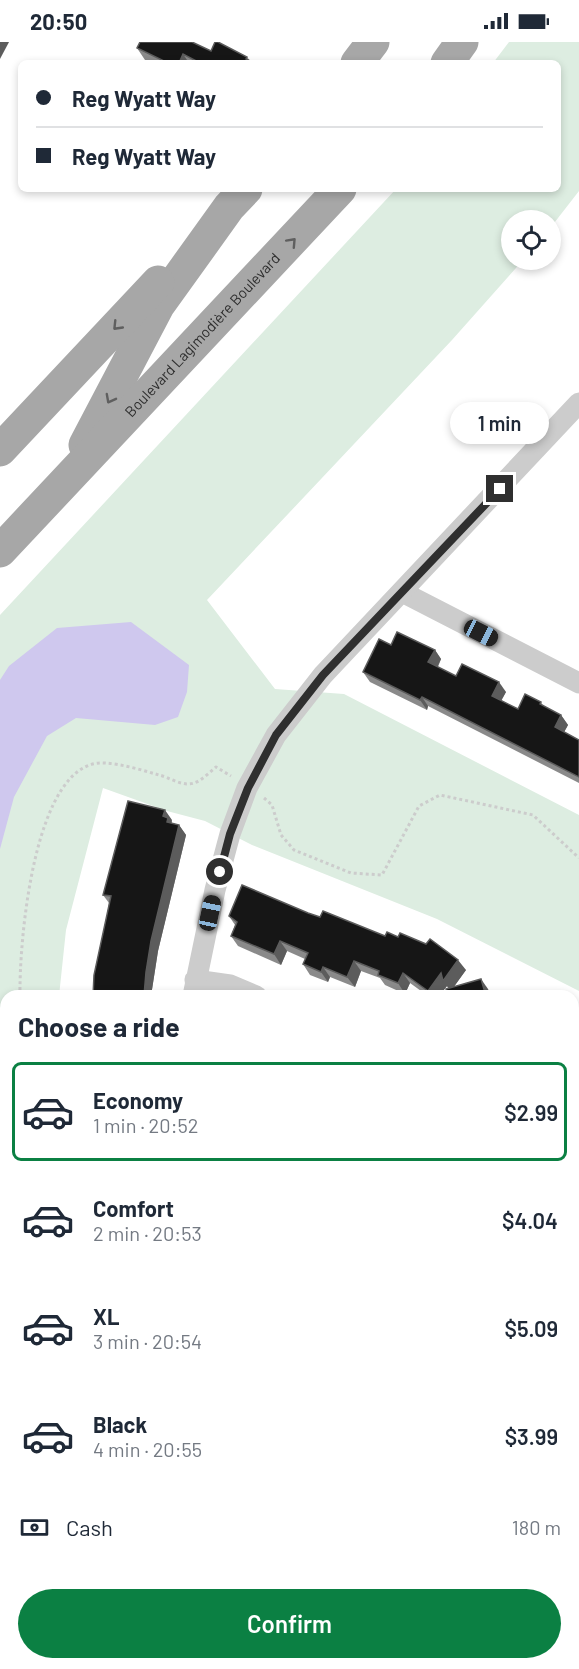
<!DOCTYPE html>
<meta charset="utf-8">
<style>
:root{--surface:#fff;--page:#f6f6f7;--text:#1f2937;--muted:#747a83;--line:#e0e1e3;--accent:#0b8043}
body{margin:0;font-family:Barlow,sans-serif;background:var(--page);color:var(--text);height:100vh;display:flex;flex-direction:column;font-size:22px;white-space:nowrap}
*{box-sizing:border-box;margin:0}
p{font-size:20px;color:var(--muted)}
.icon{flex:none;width:33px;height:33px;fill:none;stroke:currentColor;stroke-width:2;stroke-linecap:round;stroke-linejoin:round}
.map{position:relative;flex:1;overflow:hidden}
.panel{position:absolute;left:0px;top:948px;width:579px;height:680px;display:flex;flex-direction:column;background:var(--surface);border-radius:18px 18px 0 0;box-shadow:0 3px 9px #0003}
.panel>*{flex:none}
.banner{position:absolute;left:18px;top:18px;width:543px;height:132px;border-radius:9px;box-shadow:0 3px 9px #0003;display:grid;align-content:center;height:132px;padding:0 18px;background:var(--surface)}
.controls{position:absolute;left:501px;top:168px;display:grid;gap:12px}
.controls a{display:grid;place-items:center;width:60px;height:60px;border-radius:50%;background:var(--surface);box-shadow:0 3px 9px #0003;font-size:30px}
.end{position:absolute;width:27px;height:27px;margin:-14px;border:8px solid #2f2f2f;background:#fff;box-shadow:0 0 0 3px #fff}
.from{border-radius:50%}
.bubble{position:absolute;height:42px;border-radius:21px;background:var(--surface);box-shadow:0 3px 9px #0003;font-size:20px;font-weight:600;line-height:42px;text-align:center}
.car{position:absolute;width:18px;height:36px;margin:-18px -9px;border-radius:8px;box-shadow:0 0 4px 2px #0007;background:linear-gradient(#222 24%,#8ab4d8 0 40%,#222 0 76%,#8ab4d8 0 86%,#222 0)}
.banner b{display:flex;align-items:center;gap:21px;height:57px;font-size:22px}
.banner b+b{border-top:2px solid var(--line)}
.banner i{width:15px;height:15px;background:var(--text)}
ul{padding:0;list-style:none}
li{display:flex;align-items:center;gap:18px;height:99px;margin:0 12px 9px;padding:0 6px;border:3px solid transparent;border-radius:9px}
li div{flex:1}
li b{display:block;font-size:22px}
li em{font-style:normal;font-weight:600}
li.current{border-color:var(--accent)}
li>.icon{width:54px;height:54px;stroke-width:1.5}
h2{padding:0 18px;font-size:27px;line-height:72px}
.pay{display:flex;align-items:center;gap:15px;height:66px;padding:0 18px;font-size:22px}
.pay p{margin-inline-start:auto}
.action{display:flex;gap:12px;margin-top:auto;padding:12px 18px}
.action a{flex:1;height:69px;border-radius:36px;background:var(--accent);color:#fff;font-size:24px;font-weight:600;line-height:69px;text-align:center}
.status{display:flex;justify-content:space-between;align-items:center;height:42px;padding:0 30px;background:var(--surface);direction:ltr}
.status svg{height:16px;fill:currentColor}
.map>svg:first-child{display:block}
.green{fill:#ddede1}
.water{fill:#cfc8ee}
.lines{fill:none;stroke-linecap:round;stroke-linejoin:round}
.path{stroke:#ccc;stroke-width:3;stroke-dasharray:3 3;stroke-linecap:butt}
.lane{stroke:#ccc;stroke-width:10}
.street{stroke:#ccc;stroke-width:21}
.secondary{stroke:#b9b9b9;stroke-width:28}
.primary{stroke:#a7a7a7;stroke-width:33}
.wall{fill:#8a8a8a}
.shaded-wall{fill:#5c5c5c}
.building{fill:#161616;stroke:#5c5c5c;stroke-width:1.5}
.oneway{stroke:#5f5f5f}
.route{stroke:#2f2f2f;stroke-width:8}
.labels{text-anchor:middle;stroke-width:6;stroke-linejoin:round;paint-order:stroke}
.street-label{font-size:15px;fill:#2f2f2f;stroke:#fff}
</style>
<div class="status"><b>20:50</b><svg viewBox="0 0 49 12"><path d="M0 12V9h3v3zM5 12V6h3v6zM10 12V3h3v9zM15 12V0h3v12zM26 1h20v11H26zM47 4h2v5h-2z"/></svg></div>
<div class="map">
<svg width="579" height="1627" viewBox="0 0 579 1627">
<rect width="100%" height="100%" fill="#fff"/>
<path class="green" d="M 509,0 L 579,0 L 579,149 L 551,185 L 550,178 L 512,178 L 512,218 L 523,218 L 452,298 L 207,558 L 275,647 L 344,652 L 579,773 L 579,949 L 437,877 L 252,803 L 205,779 L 167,769 L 103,746 L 66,888 L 59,954 L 6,954 L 6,1622 L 185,1622 L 175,1627 L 0,1627 L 0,573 L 396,147 L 558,147 L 558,21 L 493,21 Z"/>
<g class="water">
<path d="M 131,580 L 189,623 L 187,650 L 178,675 L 155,683 L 76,676 L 47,694 L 14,755 L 0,807 L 0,638 L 9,624 L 57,586 Z"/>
<path d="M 0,1192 L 6,1205 L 6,1524 L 0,1509 Z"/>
</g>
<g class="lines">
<g class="path">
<path d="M 264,756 L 272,763 L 281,793 L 294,808 L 351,831 L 382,833 L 419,764 L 440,753 L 533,773 L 579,816"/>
<path d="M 20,954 C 19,904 33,716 105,721 C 122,722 142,728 159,733 C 169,735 182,745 194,741 C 201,739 210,730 216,725 L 231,734"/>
</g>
<g class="lane">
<path d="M 573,1472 L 579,1480"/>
<path d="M 490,1622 L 492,1627"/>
<path d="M 401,1627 L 408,1622"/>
</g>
<g class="street">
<path d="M 402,550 L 579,641"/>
<path d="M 195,938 L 230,943 L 256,954"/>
<path d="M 193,954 L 215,848 L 230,792 L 247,746 L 276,693 L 323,633 L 579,361"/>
<path d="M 573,1191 L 579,1187"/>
</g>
<g class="secondary">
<path d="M 573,1373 L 579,1369"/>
<path d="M 225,1627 L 233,1622"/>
<path d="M 268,1627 L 275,1622"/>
</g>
<g class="primary">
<path d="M 357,21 L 373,0"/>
<path d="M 447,21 L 462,0"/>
<path d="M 85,403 L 158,264 L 229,165 L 246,147"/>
<path d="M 0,408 L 158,240"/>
<path id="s1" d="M 0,509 L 340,147"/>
</g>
</g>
<g class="wall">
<path d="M 137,6 L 211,9 L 247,15 L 251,20 L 254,21 L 151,21 L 145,18 Z"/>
<path d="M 391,603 L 435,608 L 441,617 L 438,625 L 456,634 L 506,650 L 501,658 L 518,667 L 541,660 L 543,664 L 561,673 L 568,683 L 564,690 L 579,698 L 579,741 L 428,664 L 427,668 L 370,640 L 363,630 Z"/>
<path d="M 172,778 L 172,781 L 179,783 L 186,793 L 158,909 L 151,954 L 93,954 L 109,861 L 103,853 Z"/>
<path d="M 308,871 L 466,928 L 454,944 L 488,947 L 490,954 L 448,954 L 448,946 L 447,944 L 439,954 L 428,954 L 410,941 L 405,952 L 385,943 L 380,936 L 361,929 L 355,945 L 330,935 L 328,940 L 310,933 L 303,922 L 305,917 L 287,909 L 281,923 L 238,904 L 231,894 L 235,883 L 229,874 Z"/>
<path d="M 579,1066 L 579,1141 L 573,1145 L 573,1071 Z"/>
<path d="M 579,1227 L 579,1297 L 573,1302 L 573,1231 Z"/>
</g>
<g class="shaded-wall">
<path d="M 0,0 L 9,0 L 0,17 Z"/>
<path d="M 183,12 L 189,21 L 179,21 Z"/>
<path d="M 435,608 L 441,617 L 435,630 L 428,620 Z"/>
<path d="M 499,640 L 506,650 L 499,663 L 492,654 Z"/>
<path d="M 422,655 L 428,664 L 427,668 L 420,658 Z"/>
<path d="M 561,673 L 568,683 L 562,694 L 555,685 Z"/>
<path d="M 165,768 L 172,778 L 171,781 L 175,786 L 167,780 L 163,774 Z"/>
<path d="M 179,783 L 186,793 L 158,909 L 151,954 L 144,954 L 146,930 L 151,899 Z"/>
<path d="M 280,899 L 287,909 L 281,923 L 274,912 Z"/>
<path d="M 458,918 L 466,928 L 451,949 L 447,944 L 439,954 L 431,954 L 428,949 L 441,931 Z"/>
<path d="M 354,919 L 361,929 L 355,945 L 347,935 Z"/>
<path d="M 323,925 L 330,935 L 328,940 L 321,930 Z"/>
<path d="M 403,931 L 410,941 L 405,952 L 398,941 Z"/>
<path d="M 481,937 L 488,947 L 490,954 L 486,954 Z"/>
</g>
<g class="building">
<path d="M 140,0 L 192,0 L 211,9 L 215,0 L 218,0 L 247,15 L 246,17 L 254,21 L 200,21 L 183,12 L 179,21 L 168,21 L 137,6 Z"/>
<path d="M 397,590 L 435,608 L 428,620 L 456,634 L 462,622 L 499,640 L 492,654 L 518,667 L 525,652 L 541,660 L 540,662 L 561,673 L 555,685 L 579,698 L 579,735 L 422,655 L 420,658 L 363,630 L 379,597 L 391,603 Z"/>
<path d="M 128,759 L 165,768 L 163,774 L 168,776 L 167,780 L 179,783 L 151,899 L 146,930 L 144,954 L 93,954 L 94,933 L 111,854 L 103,853 Z"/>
<path d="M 242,843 L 308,871 L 320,875 L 323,869 L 385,894 L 387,890 L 398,895 L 400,891 L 426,902 L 430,897 L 458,918 L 443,939 L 441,931 L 428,949 L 403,931 L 398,941 L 378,933 L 379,929 L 354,919 L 347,935 L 323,925 L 321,930 L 303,922 L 308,911 L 280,899 L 274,912 L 231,894 L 237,880 L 229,874 Z"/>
<path d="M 481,937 L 486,954 L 448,954 L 446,947 Z"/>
<path d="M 579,1066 L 579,1126 L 573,1131 L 573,1071 Z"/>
<path d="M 579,1227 L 579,1283 L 573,1287 L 573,1231 Z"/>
<path d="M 579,1446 L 579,1458 L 574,1450 Z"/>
<path d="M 573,1534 L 579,1542 L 579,1627 L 575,1627 L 571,1622 L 573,1622 Z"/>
</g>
<defs><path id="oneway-chevron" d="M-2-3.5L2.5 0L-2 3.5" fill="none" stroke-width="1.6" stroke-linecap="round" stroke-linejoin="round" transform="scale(1.5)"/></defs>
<g class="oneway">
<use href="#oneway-chevron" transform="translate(292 200) rotate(-47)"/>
<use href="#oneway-chevron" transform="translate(117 284) rotate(134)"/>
<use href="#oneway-chevron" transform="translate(110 357) rotate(118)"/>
</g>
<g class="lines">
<path class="route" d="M 220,830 L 230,792 L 248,746 L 276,693 L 323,633 L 500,447"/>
</g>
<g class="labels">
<g class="street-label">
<text dy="5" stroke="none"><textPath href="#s1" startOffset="296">Boulevard Lagimodière Boulevard</textPath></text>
</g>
</g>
</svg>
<div class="controls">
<a><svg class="icon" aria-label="locate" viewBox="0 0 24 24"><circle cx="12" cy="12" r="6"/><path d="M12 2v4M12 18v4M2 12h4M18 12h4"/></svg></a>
</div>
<i class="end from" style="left:220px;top:830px"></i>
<i class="end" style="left:500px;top:447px"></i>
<div class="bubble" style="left:450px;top:360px;width:99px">1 min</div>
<i class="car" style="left:481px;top:591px;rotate:117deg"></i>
<i class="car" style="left:210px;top:871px;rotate:12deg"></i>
<div class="banner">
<b><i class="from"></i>Reg Wyatt Way</b>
<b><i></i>Reg Wyatt Way</b>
</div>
<section class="panel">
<h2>Choose a ride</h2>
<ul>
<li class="current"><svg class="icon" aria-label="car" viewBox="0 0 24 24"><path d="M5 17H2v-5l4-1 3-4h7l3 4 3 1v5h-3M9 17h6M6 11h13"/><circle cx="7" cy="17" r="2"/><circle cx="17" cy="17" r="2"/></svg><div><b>Economy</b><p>1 min · 20:52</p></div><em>$2.99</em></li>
<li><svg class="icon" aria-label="car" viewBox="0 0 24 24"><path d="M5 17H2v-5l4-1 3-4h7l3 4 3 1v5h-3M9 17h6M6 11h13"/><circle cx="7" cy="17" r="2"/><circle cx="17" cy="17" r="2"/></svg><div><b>Comfort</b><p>2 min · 20:53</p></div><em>$4.04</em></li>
<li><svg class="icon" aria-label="car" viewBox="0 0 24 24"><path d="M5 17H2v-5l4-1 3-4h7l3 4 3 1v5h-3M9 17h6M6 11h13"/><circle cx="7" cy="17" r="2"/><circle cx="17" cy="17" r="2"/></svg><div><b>XL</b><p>3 min · 20:54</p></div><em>$5.09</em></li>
<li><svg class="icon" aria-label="car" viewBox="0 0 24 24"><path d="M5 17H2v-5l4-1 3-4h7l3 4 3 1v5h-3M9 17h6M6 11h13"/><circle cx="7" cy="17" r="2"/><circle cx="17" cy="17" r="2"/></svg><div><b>Black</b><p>4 min · 20:55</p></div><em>$3.99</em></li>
</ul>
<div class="pay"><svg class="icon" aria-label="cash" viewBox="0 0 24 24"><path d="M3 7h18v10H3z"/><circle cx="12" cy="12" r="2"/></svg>Cash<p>180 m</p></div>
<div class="action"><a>Confirm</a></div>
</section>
</div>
